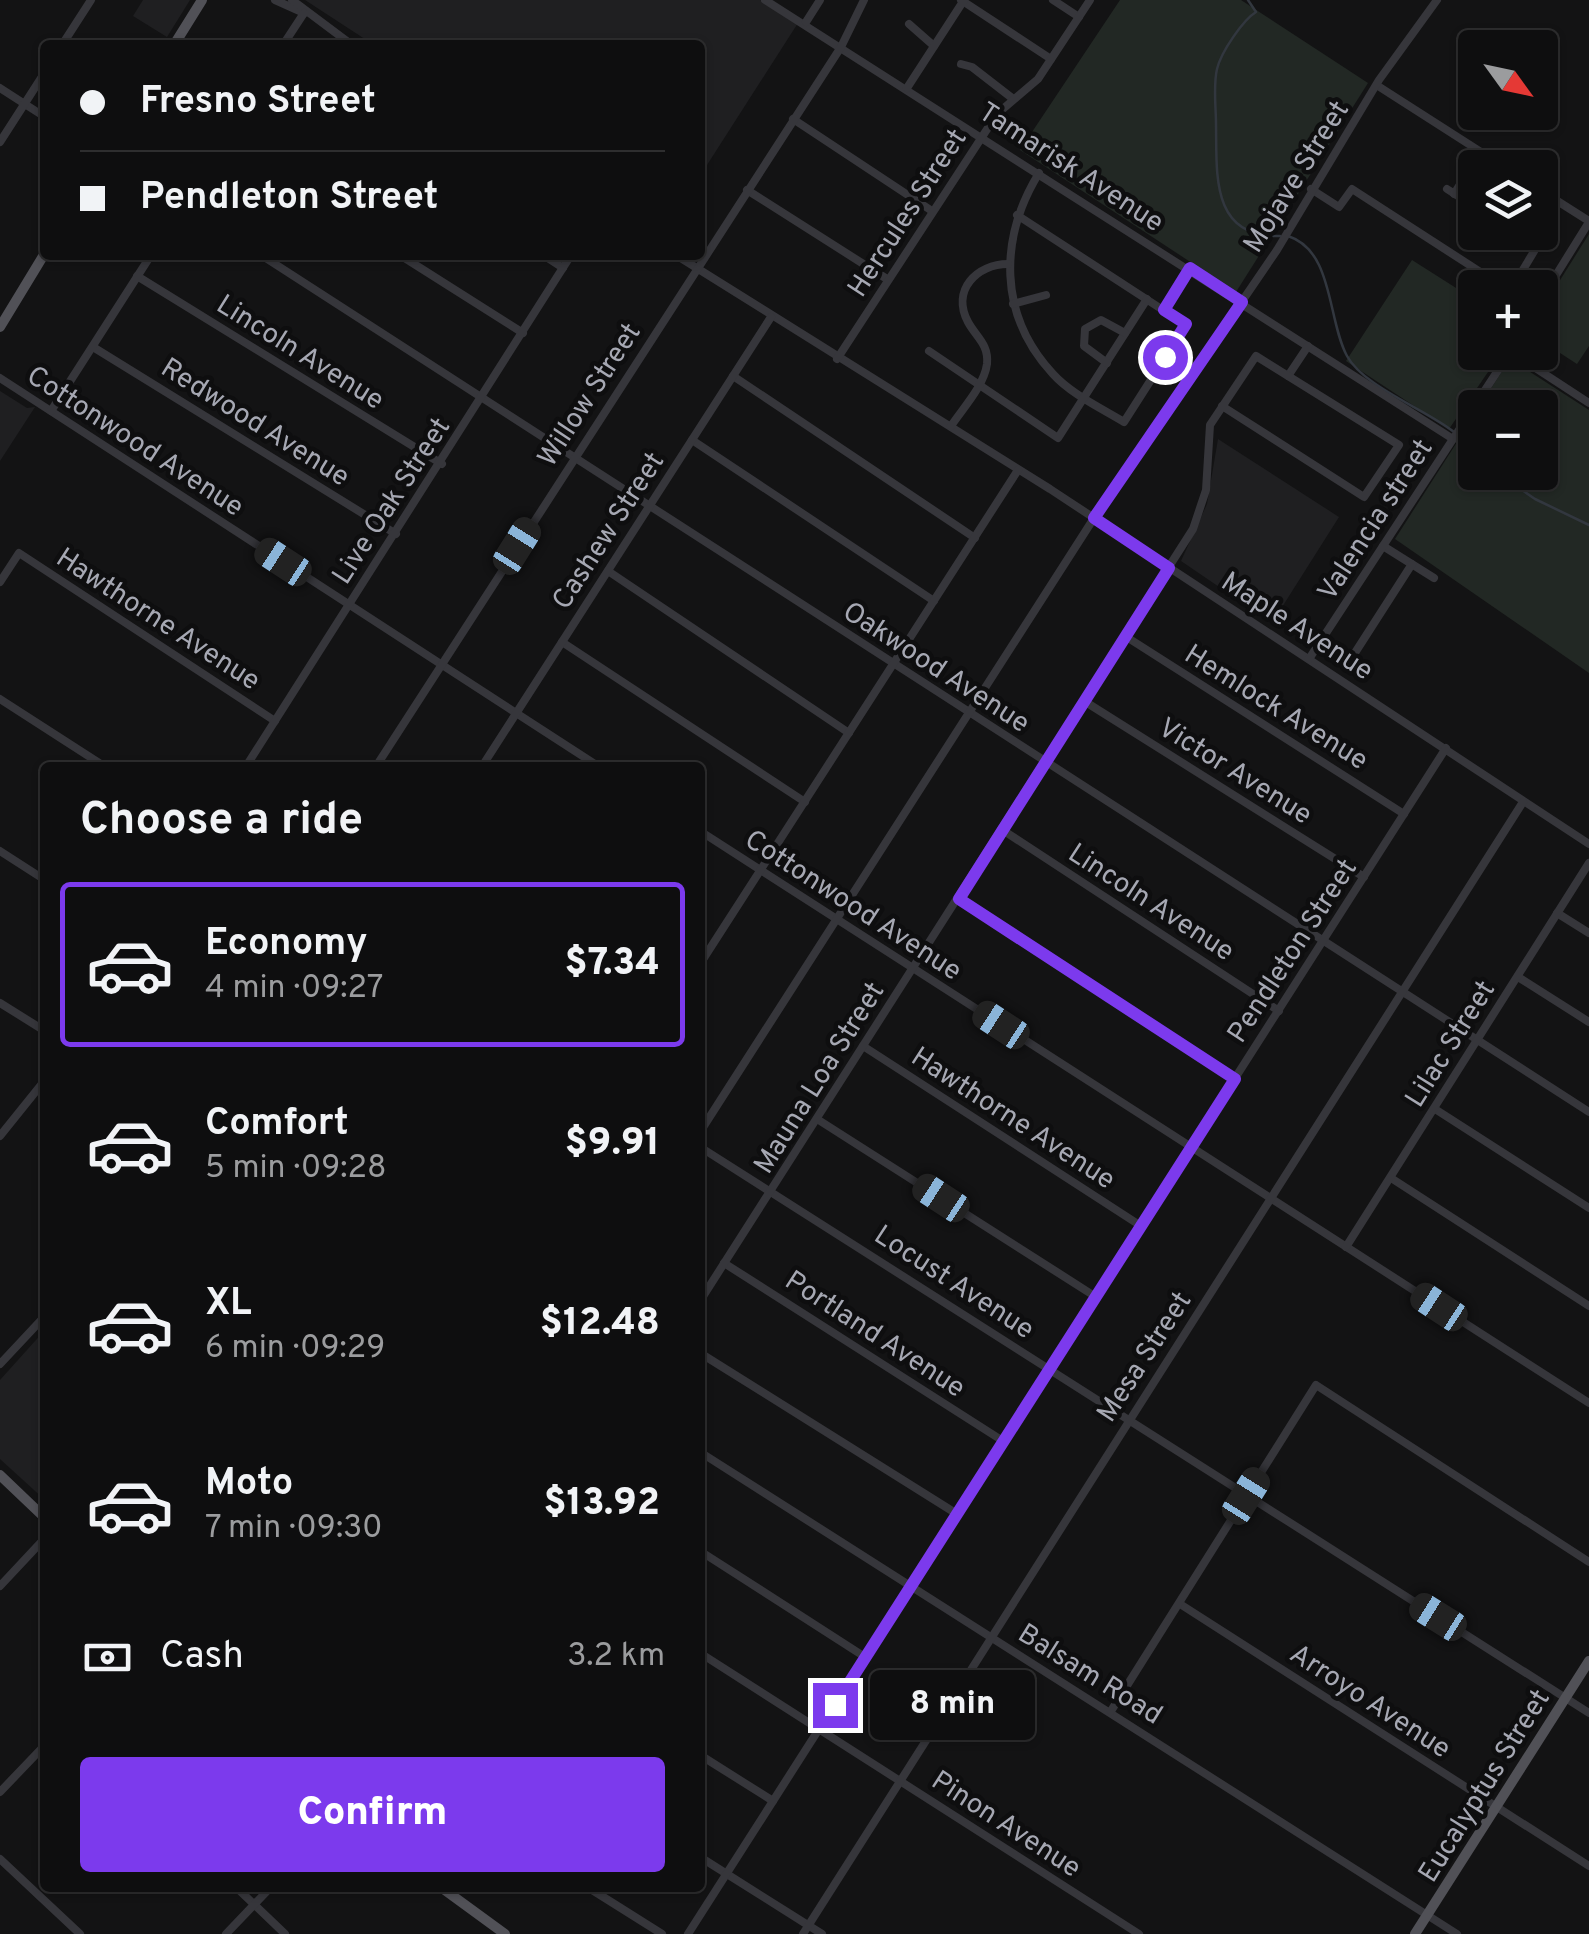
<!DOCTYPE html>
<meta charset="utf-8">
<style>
:root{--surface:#0e0e0f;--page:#1c1c1d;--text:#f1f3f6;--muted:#9b9c9e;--line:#2e2e2f;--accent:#7c3aed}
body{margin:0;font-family:Overpass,sans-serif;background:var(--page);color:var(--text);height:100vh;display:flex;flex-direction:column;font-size:38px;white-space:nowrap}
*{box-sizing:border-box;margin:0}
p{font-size:32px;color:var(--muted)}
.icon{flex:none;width:55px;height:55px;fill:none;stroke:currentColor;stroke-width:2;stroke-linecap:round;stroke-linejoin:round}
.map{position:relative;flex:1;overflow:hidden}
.panel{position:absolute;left:40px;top:762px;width:665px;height:1130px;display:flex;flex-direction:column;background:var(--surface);border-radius:10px;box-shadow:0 2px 8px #0004,0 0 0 2px var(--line)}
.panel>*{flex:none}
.hud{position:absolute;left:40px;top:40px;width:665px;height:220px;border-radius:10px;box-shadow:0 2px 8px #0004,0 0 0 2px var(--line);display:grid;align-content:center;height:220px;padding:0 40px;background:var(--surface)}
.needle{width:65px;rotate:123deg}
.buttons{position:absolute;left:1458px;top:30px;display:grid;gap:20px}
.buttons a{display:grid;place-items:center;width:100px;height:100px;border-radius:10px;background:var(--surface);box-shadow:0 2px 8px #0004,0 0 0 2px var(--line);font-size:50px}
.end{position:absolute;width:45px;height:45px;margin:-22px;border:12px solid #7c3aed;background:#fff;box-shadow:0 0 0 5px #fff}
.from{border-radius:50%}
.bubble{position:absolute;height:70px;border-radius:10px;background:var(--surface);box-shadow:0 2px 8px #0004,0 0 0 2px var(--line);font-size:32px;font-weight:800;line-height:70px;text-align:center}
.car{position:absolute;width:30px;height:60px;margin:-30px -15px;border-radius:12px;box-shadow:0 0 8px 2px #0007;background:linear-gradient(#222 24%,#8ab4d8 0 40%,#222 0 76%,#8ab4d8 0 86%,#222 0)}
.hud b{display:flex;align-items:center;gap:35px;height:95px;font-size:38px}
.hud b+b{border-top:2px solid var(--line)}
.hud i{width:25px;height:25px;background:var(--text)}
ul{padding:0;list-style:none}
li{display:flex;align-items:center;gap:30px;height:165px;margin:0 20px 15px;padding:0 20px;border:5px solid transparent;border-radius:10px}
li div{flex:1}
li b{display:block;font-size:38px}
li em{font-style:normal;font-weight:800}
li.selected{border-color:var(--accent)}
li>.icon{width:90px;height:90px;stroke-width:1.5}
h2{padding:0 40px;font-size:45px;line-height:120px}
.pay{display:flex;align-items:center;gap:25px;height:110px;padding:0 40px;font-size:38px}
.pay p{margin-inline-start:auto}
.cta{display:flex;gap:20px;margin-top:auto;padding:20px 40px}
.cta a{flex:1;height:115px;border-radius:10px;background:var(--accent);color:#fff;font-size:40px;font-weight:800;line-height:115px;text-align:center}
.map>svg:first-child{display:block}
.built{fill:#1f1f21}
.green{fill:#222824}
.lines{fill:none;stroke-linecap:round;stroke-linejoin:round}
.stream{stroke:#32373f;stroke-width:2.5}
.minor{stroke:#36363b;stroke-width:8}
.major{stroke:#515157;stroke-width:10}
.route{stroke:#7c3aed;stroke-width:12}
.labels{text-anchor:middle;stroke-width:9;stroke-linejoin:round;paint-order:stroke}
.street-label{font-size:28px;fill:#a6a8b3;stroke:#0e0e0f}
</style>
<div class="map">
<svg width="1589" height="1934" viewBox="0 0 1589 1934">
<rect width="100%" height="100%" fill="#131314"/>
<g class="built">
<path d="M 143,0 L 190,0 L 167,37 L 133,16 Z"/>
<path d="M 305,0 L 760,0 L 798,23 L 700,176 L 700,45 L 374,45 Z"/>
<path d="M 0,391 L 27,408 L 35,407 L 0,461 Z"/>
<path d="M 1218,439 L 1339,517 L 1272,623 L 1181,561 L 1207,504 Z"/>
<path d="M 45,1330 L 45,1500 L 0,1459 L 0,1380 Z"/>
</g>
<g class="green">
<path d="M 1120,0 L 1241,0 L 1368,83 L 1236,292 L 1020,150 Z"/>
<path d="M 1589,234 L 1589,346 L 1577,364 L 1540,340 L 1540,312 Z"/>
<path d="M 1412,260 L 1475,300 L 1475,352 L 1501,353 L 1449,429 L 1346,361 Z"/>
<path d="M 1510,359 L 1589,410 L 1589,673 L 1395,539 L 1475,414 L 1475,472 L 1540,472 L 1540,408 L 1479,407 Z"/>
</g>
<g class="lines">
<g class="stream">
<path d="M 1248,0 L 1256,12 C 1243,20 1221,52 1217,69 C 1213,86 1216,107 1216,124 C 1217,173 1210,238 1280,236"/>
<path d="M 1288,236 C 1334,251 1327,319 1347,356 C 1364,387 1425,409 1454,432"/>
<path d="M 1459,438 L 1475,454"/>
<path d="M 1496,472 L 1535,499 L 1589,525"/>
</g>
<g class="minor">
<path d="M 275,0 L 304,13"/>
<path d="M 292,0 L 352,45"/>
<path d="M 765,0 L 1453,439"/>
<path d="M 961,0 L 1051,59"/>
<path d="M 1053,0 L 1079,17"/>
<path d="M 806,22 L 820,0"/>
<path d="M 909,24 L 934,46"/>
<path d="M 62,45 L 91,0"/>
<path d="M 283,45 L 304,13"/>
<path d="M 961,64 L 972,67 L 1012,98"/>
<path d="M 1378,86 L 1506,168"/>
<path d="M 0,88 L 45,117"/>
<path d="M 907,88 L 964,0"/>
<path d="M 793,119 L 932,211"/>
<path d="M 0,142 L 45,72"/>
<path d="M 1311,189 L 1339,207 L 1352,189 L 1505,288"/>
<path d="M 1447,189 L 1475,207"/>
<path d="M 747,190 L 887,279"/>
<path d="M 1540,190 L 1589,221"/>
<path d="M 1454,194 L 1481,152"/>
<path d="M 1017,215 L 1186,325 L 1124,422 C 1101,408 1071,394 1053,374 C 998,315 999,238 1039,173"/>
<path d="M 261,255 L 1589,1112"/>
<path d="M 400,255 L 523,333"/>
<path d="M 543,255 L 563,268"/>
<path d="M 676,255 L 1050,489 L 1589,844"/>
<path d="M 137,276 L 442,464"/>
<path d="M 1512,288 L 1536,248 L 1514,232"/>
<path d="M 1540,301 L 1589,222"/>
<path d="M 1013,304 L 1046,295"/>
<path d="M 1164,310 L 1190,268"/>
<path d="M 93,347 L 396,534"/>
<path d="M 929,351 L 1058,438 L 1147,299"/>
<path d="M 1511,352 L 1589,403"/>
<path d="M 837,359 L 997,114 L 1038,79 L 1090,0"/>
<path d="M 1107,363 L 1084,346 L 1085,329 L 1101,320 L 1125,333"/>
<path d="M 733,376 L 975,538"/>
<path d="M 1288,376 L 1308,346"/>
<path d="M 0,378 L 601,768"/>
<path d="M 51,411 L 151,255"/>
<path d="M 951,426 C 963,408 984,386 987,364 C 989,344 976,337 968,322 C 951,290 977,264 1008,264"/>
<path d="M 692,440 L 934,601"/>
<path d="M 1383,546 L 1434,578"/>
<path d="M 608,571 L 849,733"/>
<path d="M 0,582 L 19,553 L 275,721"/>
<path d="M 1125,636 L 1404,814"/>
<path d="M 562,642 L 805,802"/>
<path d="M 1309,659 L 1510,352"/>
<path d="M 1351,659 L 1412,564"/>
<path d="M 0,699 L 107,768"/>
<path d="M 1084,701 L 1364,877"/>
<path d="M 245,768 L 571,255"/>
<path d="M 375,768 L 841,47 L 864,0"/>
<path d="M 481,768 L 771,317"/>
<path d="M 1001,829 L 1279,1011"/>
<path d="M 700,831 L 1589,1403"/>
<path d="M 0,851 L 45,880"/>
<path d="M 959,899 L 1235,1079"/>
<path d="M 1557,913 L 1589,933"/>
<path d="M 700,964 L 1018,470"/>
<path d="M 1518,977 L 1589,1022"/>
<path d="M 0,1003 L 45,1031"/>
<path d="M 863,1046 L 1141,1226"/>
<path d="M 1435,1109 L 1589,1208"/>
<path d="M 817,1119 L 1096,1297"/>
<path d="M 700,1132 L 1094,518 L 1277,250 L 1379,80 L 1437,0"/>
<path d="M 0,1136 L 45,1080"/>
<path d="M 700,1147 L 1589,1713"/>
<path d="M 1391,1178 L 1589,1306"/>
<path d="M 1346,1247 L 1589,863"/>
<path d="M 724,1263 L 1003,1441"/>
<path d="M 700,1301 L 1193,529 L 1206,490 L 1210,425 L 1256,356 L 1399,445 L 1364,497 L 1222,406"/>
<path d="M 700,1353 L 957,1514"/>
<path d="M 0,1364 L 45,1316"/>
<path d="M 700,1452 L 1457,1934"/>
<path d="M 700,1551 L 865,1657"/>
<path d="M 0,1586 L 45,1538"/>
<path d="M 1180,1604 L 1589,1866"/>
<path d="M 700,1653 L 1139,1934"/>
<path d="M 1111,1711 L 1316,1385 L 1589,1562"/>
<path d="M 700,1755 L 773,1801"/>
<path d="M 0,1792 L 45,1745"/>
<path d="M 700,1857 L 822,1934"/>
<path d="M 0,1859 L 80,1934"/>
<path d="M 237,1888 L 285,1934"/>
<path d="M 589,1888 L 662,1934"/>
<path d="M 226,1934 L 270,1888"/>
<path d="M 688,1934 L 1446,748"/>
<path d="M 803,1934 L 1523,802"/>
</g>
<g class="major">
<path d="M 174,45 L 202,0"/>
<path d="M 0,327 L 45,253"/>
<path d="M 0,1475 L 45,1518"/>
<path d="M 442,1888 L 505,1934"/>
<path d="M 1415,1934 L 1589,1661"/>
</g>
</g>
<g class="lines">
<path class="route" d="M 835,1705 L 1235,1079 L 959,899 L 1169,568 L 1094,518 L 1242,302 L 1190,268 L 1164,310 L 1186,324 L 1165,357"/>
</g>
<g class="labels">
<g class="street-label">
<text transform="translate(1072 166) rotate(33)" y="10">Tamarisk Avenue</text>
<text transform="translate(1295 176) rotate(-58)" y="10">Mojave Street</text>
<text transform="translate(906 212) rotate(-57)" y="10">Hercules Street</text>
<text transform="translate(301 351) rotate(32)" y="10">Lincoln Avenue</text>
<text transform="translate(588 394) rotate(-57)" y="10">Willow Street</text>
<text transform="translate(256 421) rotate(32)" y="10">Redwood Avenue</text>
<text transform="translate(136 440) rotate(33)" y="10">Cottonwood Avenue</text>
<text transform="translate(390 500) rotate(-57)" y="10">Live Oak Street</text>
<text transform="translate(1374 519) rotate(-57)" y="10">Valencia street</text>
<text transform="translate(607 530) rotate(-57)" y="10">Cashew Street</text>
<text transform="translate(159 618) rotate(33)" y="10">Hawthorne Avenue</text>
<text transform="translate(1298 625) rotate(33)" y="10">Maple Avenue</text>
<text transform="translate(937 666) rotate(33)" y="10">Oakwood Avenue</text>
<text transform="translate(1277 706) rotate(32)" y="10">Hemlock Avenue</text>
<text transform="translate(1236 770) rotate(32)" y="10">Victor Avenue</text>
<text transform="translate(1152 901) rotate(33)" y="10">Lincoln Avenue</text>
<text transform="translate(854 904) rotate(33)" y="10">Cottonwood Avenue</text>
<text transform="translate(1291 950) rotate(-57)" y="10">Pendleton Street</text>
<text transform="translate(1449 1043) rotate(-58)" y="10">Lilac Street</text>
<text transform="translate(818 1077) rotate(-58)" y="10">Mauna Loa Street</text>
<text transform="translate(1014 1117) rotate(33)" y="10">Hawthorne Avenue</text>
<text transform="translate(955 1281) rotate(33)" y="10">Locust Avenue</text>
<text transform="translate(876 1333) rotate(33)" y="10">Portland Avenue</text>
<text transform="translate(1143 1356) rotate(-57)" y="10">Mesa Street</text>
<text transform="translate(1091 1673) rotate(32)" y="10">Balsam Road</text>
<text transform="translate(1371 1700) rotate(33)" y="10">Arroyo Avenue</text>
<text transform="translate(1483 1785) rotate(-58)" y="10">Eucalyptus Street</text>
<text transform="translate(1007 1823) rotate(33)" y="10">Pinon Avenue</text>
</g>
</g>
</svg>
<div class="buttons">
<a><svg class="needle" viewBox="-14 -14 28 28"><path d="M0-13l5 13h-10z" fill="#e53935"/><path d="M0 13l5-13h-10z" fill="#9b9c9e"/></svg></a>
<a><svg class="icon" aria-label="layers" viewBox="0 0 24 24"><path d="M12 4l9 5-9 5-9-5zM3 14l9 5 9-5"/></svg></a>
<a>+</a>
<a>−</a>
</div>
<i class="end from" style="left:1165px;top:357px"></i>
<i class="end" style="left:835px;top:1705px"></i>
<div class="bubble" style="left:870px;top:1670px;width:165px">8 min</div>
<i class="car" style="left:517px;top:546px;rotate:32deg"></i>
<i class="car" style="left:283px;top:562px;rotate:303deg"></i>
<i class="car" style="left:1001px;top:1025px;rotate:303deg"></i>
<i class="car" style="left:941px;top:1198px;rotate:303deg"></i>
<i class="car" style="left:1439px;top:1307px;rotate:303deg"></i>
<i class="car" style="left:1246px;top:1496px;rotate:32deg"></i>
<i class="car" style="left:1438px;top:1617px;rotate:302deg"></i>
<div class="hud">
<b><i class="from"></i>Fresno Street</b>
<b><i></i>Pendleton Street</b>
</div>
<section class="panel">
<h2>Choose a ride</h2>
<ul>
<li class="selected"><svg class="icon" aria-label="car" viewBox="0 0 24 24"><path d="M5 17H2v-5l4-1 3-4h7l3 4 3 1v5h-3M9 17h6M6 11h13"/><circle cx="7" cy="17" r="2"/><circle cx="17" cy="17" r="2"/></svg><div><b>Economy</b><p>4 min · 09:27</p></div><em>$7.34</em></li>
<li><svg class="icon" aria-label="car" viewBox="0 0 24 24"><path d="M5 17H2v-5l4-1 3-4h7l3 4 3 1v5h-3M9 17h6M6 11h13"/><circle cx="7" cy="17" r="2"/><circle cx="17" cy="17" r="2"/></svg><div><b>Comfort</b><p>5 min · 09:28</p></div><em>$9.91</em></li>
<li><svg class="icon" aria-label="car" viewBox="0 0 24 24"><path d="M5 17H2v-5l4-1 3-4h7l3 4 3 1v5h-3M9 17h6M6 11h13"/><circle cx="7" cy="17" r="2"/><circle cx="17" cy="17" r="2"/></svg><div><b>XL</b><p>6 min · 09:29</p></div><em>$12.48</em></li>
<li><svg class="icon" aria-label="car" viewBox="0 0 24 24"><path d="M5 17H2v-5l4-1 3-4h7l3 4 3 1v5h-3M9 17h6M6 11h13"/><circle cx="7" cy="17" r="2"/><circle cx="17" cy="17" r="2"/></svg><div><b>Moto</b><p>7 min · 09:30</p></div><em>$13.92</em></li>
</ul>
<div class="pay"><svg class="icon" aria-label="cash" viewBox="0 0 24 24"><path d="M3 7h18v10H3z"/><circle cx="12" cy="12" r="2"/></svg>Cash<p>3.2 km</p></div>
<div class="cta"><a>Confirm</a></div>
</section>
</div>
